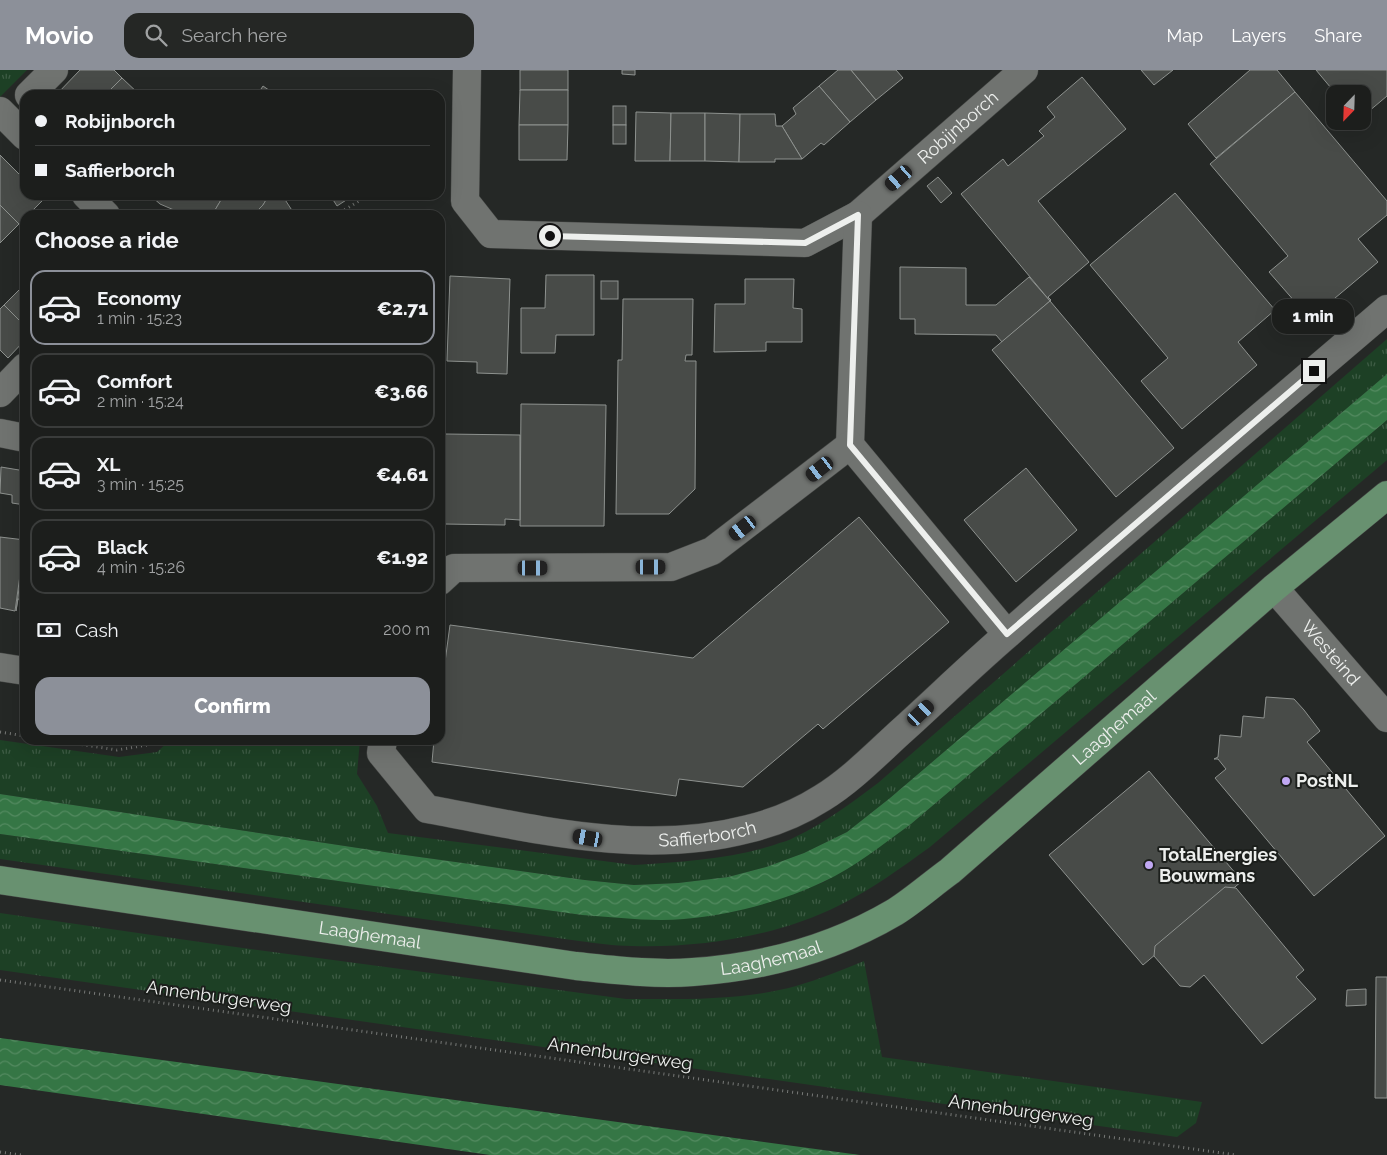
<!DOCTYPE html>
<meta charset="utf-8">
<style>
:root{--surface:#1c1e1c;--page:#252725;--text:#f1f3f6;--muted:#a0a2a3;--line:#3a3c3b;--accent:#8c9099}
body{margin:0;font-family:Raleway,sans-serif;background:var(--page);color:var(--text);height:100vh;display:flex;flex-direction:column;font-size:19px;white-space:nowrap}
*{box-sizing:border-box;margin:0}
p{font-size:16px;color:var(--muted)}
.icon{flex:none;width:28px;height:28px;fill:none;stroke:currentColor;stroke-width:2;stroke-linecap:round;stroke-linejoin:round}
.map{position:relative;flex:1;overflow:hidden}
.side{position:absolute;left:20px;top:140px;width:425px;height:535px;display:flex;flex-direction:column;background:var(--surface);border-radius:15px;box-shadow:0 5px 20px #0002,0 0 0 1px var(--line)}
.side>*{flex:none}
.hud{position:absolute;left:20px;top:20px;width:425px;height:110px;border-radius:15px;box-shadow:0 5px 20px #0002,0 0 0 1px var(--line);display:grid;align-content:center;height:110px;padding:0 15px;background:var(--surface)}
.needle{width:32px;rotate:203deg}
.fabs{position:absolute;left:1326px;top:15px;display:grid;gap:10px}
.fabs a{display:grid;place-items:center;width:45px;height:45px;border-radius:10px;background:var(--surface);box-shadow:0 5px 20px #0002,0 0 0 1px var(--line);font-size:25px}
.end{position:absolute;width:22px;height:22px;margin:-11px;border:6px solid #edefed;background:#111;box-shadow:0 0 0 2px #111}
.from{border-radius:50%}
.bubble{position:absolute;height:35px;border-radius:15px;background:var(--surface);box-shadow:0 5px 20px #0002,0 0 0 1px var(--line);font-size:16px;font-weight:800;line-height:35px;text-align:center}
.car{position:absolute;width:15px;height:30px;margin:-15px -8px;border-radius:6px;box-shadow:0 0 4px 1px #0007;background:linear-gradient(#222 24%,#8ab4d8 0 40%,#222 0 76%,#8ab4d8 0 86%,#222 0)}
.hud b{display:flex;align-items:center;gap:18px;height:48px;font-size:19px}
.hud b+b{border-top:1px solid var(--line)}
.hud i{width:12px;height:12px;background:var(--text)}
ul{padding:0;list-style:none}
li{display:flex;align-items:center;gap:15px;height:75px;margin:0 10px 8px;padding:0 5px;border:2px solid var(--line);border-radius:15px}
li div{flex:1}
li b{display:block;font-size:19px}
li em{font-style:normal;font-weight:800}
li.selected{border-color:var(--accent)}
li>.icon{width:45px;height:45px;stroke-width:1.5}
h2{padding:0 15px;font-size:22px;line-height:60px}
.pay{display:flex;align-items:center;gap:12px;height:55px;padding:0 15px;font-size:19px}
.pay p{margin-inline-start:auto}
.cta{display:flex;gap:10px;margin-top:auto;padding:10px 15px}
.cta a{flex:1;height:58px;border-radius:15px;background:var(--accent);color:#fff;font-size:20px;font-weight:800;line-height:58px;text-align:center}
header{display:flex;align-items:center;gap:30px;box-sizing:border-box;height:70px;padding:0 25px;background:var(--accent);color:#fff}
header strong{font-size:24px}
nav{display:flex;gap:28px;margin-inline-start:auto;font-size:18px}
.search{width:350px;height:45px;background:var(--page);display:flex;align-items:center;gap:12px;box-sizing:border-box;padding:0 18px;border-radius:15px;color:var(--muted);font-size:19px}
.map>svg:first-child{display:block}
.grass{fill:url(#grass-tufts)}
.water{fill:url(#water-waves)}
.building{fill:#484b48;stroke:#8e928f}
.lines{fill:none;stroke-linecap:round;stroke-linejoin:round}
.minor-casing{stroke:#444644;stroke-width:29}
.major-casing{stroke:#444644;stroke-width:29}
.path{stroke:#777977;stroke-width:3;stroke-dasharray:1 4;stroke-linecap:butt}
.minor{stroke:#707370;stroke-width:28}
.major{stroke:#689170;stroke-width:28}
.route{stroke:#edefed;stroke-width:6}
.poi-dot{fill:#c1a8f3;stroke:#1c1f1c;stroke-width:2}
.labels{text-anchor:middle;stroke-width:4;stroke-linejoin:round;paint-order:stroke}
.street-label{font-size:18px;fill:#edefed;stroke:#1c1f1c}
.poi-label{font-size:18px;font-weight:bold;fill:#edefed;stroke:#1c1f1c;text-anchor:start}
</style>
<header>
<strong>Movio</strong>
<div class="search"><svg class="icon" aria-label="search" viewBox="0 0 24 24"><circle cx="10" cy="10" r="6"/><path d="M15 15l6 6"/></svg>Search here</div>
<nav><a>Map</a><a>Layers</a><a>Share</a></nav>
</header>
<div class="map">
<svg width="1387" height="1085" viewBox="0 0 1387 1085">
<defs>
<pattern id="grass-tufts" width="24" height="20" patternUnits="userSpaceOnUse" patternTransform="scale(1.25)"><rect width="24" height="20" fill="#1d4025"/><path d="M3 7l-1-3M5 7V3M7 7l1-3M15 17l-1-3M17 17v-4M19 17l1-3" fill="none" stroke="#3e5c45"/></pattern>
<pattern id="water-waves" width="16" height="10" patternUnits="userSpaceOnUse" patternTransform="scale(1.25)"><rect width="16" height="10" fill="#357645"/><path d="M0 5q4-4 8 0t8 0" fill="none" stroke="#538a60"/></pattern>
</defs>
<rect width="100%" height="100%" fill="#252826"/>
<g class="grass">
<path d="M 0,0 L 27,0 L 0,27 Z"/>
<path d="M 1387,269 L 1387,304 L 890,728 L 847,762 L 804,783 L 766,797 L 728,807 L 678,813 L 634,815 L 586,810 L 398,784 L 0,724 L 0,670 L 119,687 L 157,682 L 170,670 L 360,670 L 357,704 L 377,736 L 388,763 L 634,795 C 681,792 729,789 774,775 C 781,772 789,771 795,767 C 825,753 851,733 878,713 Z"/>
<path d="M 1387,350 L 1387,390 L 930,777 C 901,798 872,819 840,835 C 779,866 701,878 632,876 C 614,876 596,873 579,871 L 0,789 L 0,764 L 582,845 L 684,849 L 736,841 L 778,829 L 824,812 L 863,788 L 911,754 Z"/>
<path d="M 0,843 L 221,875 L 626,929 C 682,929 742,931 796,916 C 820,909 842,900 864,891 L 882,987 L 1202,1032 L 1196,1053 L 1177,1067 L 0,900 Z"/>
</g>
<g class="water">
<path d="M 1387,304 L 1387,350 L 911,754 C 883,774 854,798 823,812 C 780,832 731,845 684,849 C 650,852 615,847 582,845 L 0,764 L 0,724 L 398,784 L 585,810 L 634,815 L 678,813 L 728,807 L 766,797 L 804,783 L 847,762 L 890,728 Z"/>
<path d="M 0,968 L 860,1085 L 490,1085 L 0,1015 Z"/>
</g>
<g class="building">
<path d="M 80,0 L 114,0 L 122,8 L 105,25 L 56,25 Z"/>
<rect x="520" y="0" width="48" height="20"/>
<path d="M 622,0 L 635,0 L 635,5 L 622,4 Z"/>
<path d="M 838,0 L 851,0 L 876,30 L 850,52 L 819,16 Z"/>
<path d="M 851,0 L 896,0 L 903,8 L 876,30 Z"/>
<path d="M 1141,0 L 1173,0 L 1154,15 Z"/>
<path d="M 1250,0 L 1277,0 L 1295,22 L 1216,88 L 1188,54 Z"/>
<path d="M 1316,0 L 1387,0 L 1387,26 L 1362,47 L 1362,24 L 1336,24 Z"/>
<path d="M 1082,7 L 1126,59 L 1038,131 L 1089,192 L 1048,227 L 1051,230 L 1050,231 L 961,124 L 1003,89 L 1008,96 L 1044,66 L 1039,61 L 1055,47 L 1047,37 Z"/>
<path d="M 122,8 L 140,25 L 105,25 Z"/>
<path d="M 263,16 L 276,25 L 257,25 Z"/>
<path d="M 819,16 L 850,52 L 824,75 L 821,73 L 802,89 L 782,56 L 796,44 L 793,38 Z"/>
<path d="M 520,20 L 568,20 L 568,55 L 519,55 Z"/>
<path d="M 1295,22 L 1387,131 L 1387,145 L 1358,169 L 1378,192 L 1310,249 L 1269,202 L 1288,186 L 1210,94 Z"/>
<rect x="613" y="36" width="13" height="19"/>
<path d="M 636,42 L 671,43 L 670,91 L 635,91 Z"/>
<path d="M 671,43 L 705,43 L 705,91 L 670,91 Z"/>
<path d="M 705,43 L 740,44 L 739,92 L 705,91 Z"/>
<path d="M 740,44 L 775,44 L 776,56 L 782,56 L 802,89 L 775,89 L 775,92 L 739,92 Z"/>
<path d="M 519,55 L 568,55 L 567,90 L 519,90 Z"/>
<rect x="613" y="55" width="13" height="19"/>
<path d="M 0,85 L 25,110 L 25,125 L 40,125 L 44,129 L 28,145 L 25,145 L 25,148 L 19,154 L 0,135 Z"/>
<path d="M 938,107 L 952,123 L 941,133 L 927,116 Z"/>
<path d="M 1175,123 L 1275,240 L 1238,272 L 1257,295 L 1182,359 L 1141,311 L 1168,288 L 1090,195 Z"/>
<path d="M 152,125 L 224,125 L 212,145 L 180,145 L 181,143 L 160,134 L 151,126 L 150,127 Z"/>
<path d="M 224,125 L 269,125 L 263,135 L 253,145 L 212,145 Z"/>
<path d="M 269,125 L 282,125 L 295,145 L 253,145 L 263,135 Z"/>
<path d="M 330,125 L 354,125 L 337,136 Z"/>
<path d="M 0,135 L 19,154 L 0,173 Z"/>
<path d="M 900,197 L 966,198 L 966,235 L 996,235 L 1029,207 L 1050,231 L 1002,272 L 996,265 L 915,264 L 915,249 L 900,249 Z"/>
<path d="M 546,205 L 594,205 L 594,265 L 556,265 L 555,283 L 521,283 L 521,238 L 545,238 Z"/>
<path d="M 450,206 L 510,209 L 507,304 L 477,303 L 477,292 L 447,291 Z"/>
<path d="M 745,209 L 794,209 L 793,238 L 802,239 L 802,272 L 766,272 L 766,281 L 714,282 L 715,234 L 745,234 Z"/>
<rect x="601" y="211" width="17" height="18"/>
<path d="M 25,214 L 25,256 L 4,235 Z"/>
<path d="M 623,229 L 693,229 L 692,285 L 686,285 L 685,291 L 696,291 L 695,419 L 669,444 L 616,444 L 618,290 L 622,290 Z"/>
<path d="M 1050,231 L 1174,378 L 1116,427 L 992,280 Z"/>
<path d="M 4,235 L 25,256 L 25,270 L 8,288 L 0,280 L 0,239 Z"/>
<path d="M 521,334 L 606,335 L 604,456 L 520,456 Z"/>
<path d="M 445,364 L 520,365 L 520,450 L 505,449 L 505,455 L 444,454 Z"/>
<path d="M 1,397 L 25,401 L 25,435 L 12,433 L 12,425 L 0,423 Z"/>
<path d="M 1026,398 L 1077,460 L 1016,512 L 964,450 Z"/>
<path d="M 859,447 L 949,552 L 823,659 L 818,654 L 743,717 L 679,709 L 676,726 L 432,692 L 434,670 L 440,670 L 440,629 L 450,555 L 693,588 Z"/>
<path d="M 0,467 L 25,470 L 15,541 L 0,538 Z"/>
<path d="M 25,473 L 25,530 L 18,529 L 16,541 Z"/>
<path d="M 1266,627 L 1294,629 L 1304,640 L 1320,661 L 1307,672 L 1385,766 L 1314,826 L 1215,708 L 1226,699 L 1218,689 L 1214,689 L 1218,687 L 1220,665 L 1241,667 L 1243,646 L 1264,648 Z"/>
<path d="M 1149,701 L 1242,811 L 1143,895 L 1049,785 Z"/>
<path d="M 1225,817 L 1236,818 L 1304,900 L 1296,907 L 1316,929 L 1262,974 L 1204,905 L 1190,917 L 1180,916 L 1154,886 L 1155,876 Z"/>
<path d="M 1376,907 L 1387,907 L 1387,1028 L 1375,1028 Z"/>
<path d="M 1366,919 L 1366,935 L 1346,936 L 1347,920 Z"/>
</g>
<g class="lines">
<g class="minor-casing">
<g id="minor">
<path id="s1" d="M 467,0 L 465,131 L 491,164 L 805,173 L 858,145 L 1024,0"/>
<path d="M 29,25 L 54,0"/>
<path d="M 0,41 L 25,66"/>
<path d="M 86,125 L 106,145"/>
<path d="M 858,145 L 850,375 L 1007,564"/>
<path d="M 0,323 L 25,297"/>
<path d="M 0,363 L 25,368"/>
<path d="M 440,511 L 454,498 L 671,497 L 712,481 L 850,375"/>
<path id="s2" d="M 1274,518 L 1387,648"/>
<path d="M 0,597 L 25,601"/>
<path id="s3" d="M 383,670 L 381,683 L 427,739 C 533,758 641,787 748,759 C 773,753 800,742 822,728 C 853,709 879,681 906,657 C 940,626 974,593 1009,563 C 1133,453 1261,347 1387,239"/>
</g>
</g>
<g class="major-casing">
<g id="major">
<path id="s4" d="M 0,810 L 576,896 C 615,900 654,905 693,902 C 764,897 834,878 895,842 C 914,830 932,814 950,801 L 1274,518 L 1387,425"/>
</g>
</g>
<g class="path">
<path d="M 402,125 L 429,128"/>
<path d="M 336,145 L 369,125"/>
<path d="M 0,662 L 25,666"/>
<path d="M 52,670 L 117,680 L 153,674 L 157,670"/>
<path d="M 0,910 L 1236,1085"/>
<path d="M 0,1082 L 21,1085"/>
</g>
<use href="#minor" class="minor"/>
<use href="#major" class="major"/>
</g>
<g class="lines">
<path class="route" d="M 550,166 L 805,173 L 858,145 L 850,375 L 1007,564 L 1314,301"/>
</g>
<g class="poi-dot">
<circle cx="1286" cy="711" r="5"/>
<circle cx="1149" cy="795" r="5"/>
</g>
<g class="labels">
<g class="street-label">
<text dy="6" stroke="none"><textPath href="#s1" startOffset="680">Robijnborch</textPath></text>
<text dy="6" stroke="none"><textPath href="#s2" startOffset="86">Westeind</textPath></text>
<text dy="6" stroke="none"><textPath href="#s4" startOffset="1199">Laaghemaal</textPath></text>
<text dy="6" stroke="none"><textPath href="#s3" startOffset="369">Saffierborch</textPath></text>
<text dy="6" stroke="none"><textPath href="#s4" startOffset="374">Laaghemaal</textPath></text>
<text dy="6" stroke="none"><textPath href="#s4" startOffset="779">Laaghemaal</textPath></text>
<text transform="translate(219 927) rotate(8)" y="6">Annenburgerweg</text>
<text transform="translate(620 984) rotate(8)" y="6">Annenburgerweg</text>
<text transform="translate(1021 1041) rotate(8)" y="6">Annenburgerweg</text>
</g>
<g class="poi-label">
<text x="1296" y="717">PostNL</text>
<text x="1159" y="791">TotalEnergies<tspan x="1159" dy="21">Bouwmans</tspan></text>
</g>
</g>
</svg>
<div class="fabs">
<a><svg class="needle" viewBox="-14 -14 28 28"><path d="M0-13l5 13h-10z" fill="#e53935"/><path d="M0 13l5-13h-10z" fill="#a0a2a3"/></svg></a>
</div>
<i class="end from" style="left:550px;top:166px"></i>
<i class="end" style="left:1314px;top:301px"></i>
<div class="bubble" style="left:1272px;top:229px;width:82px">1 min</div>
<i class="car" style="left:899px;top:108px;rotate:229deg"></i>
<i class="car" style="left:820px;top:399px;rotate:232deg"></i>
<i class="car" style="left:743px;top:458px;rotate:232deg"></i>
<i class="car" style="left:651px;top:497px;rotate:90deg"></i>
<i class="car" style="left:533px;top:498px;rotate:90deg"></i>
<i class="car" style="left:921px;top:643px;rotate:47deg"></i>
<i class="car" style="left:588px;top:768px;rotate:280deg"></i>
<div class="hud">
<b><i class="from"></i>Robijnborch</b>
<b><i></i>Saffierborch</b>
</div>
<section class="side">
<h2>Choose a ride</h2>
<ul>
<li class="selected"><svg class="icon" aria-label="car" viewBox="0 0 24 24"><path d="M5 17H2v-5l4-1 3-4h7l3 4 3 1v5h-3M9 17h6M6 11h13"/><circle cx="7" cy="17" r="2"/><circle cx="17" cy="17" r="2"/></svg><div><b>Economy</b><p>1 min · 15:23</p></div><em>€2.71</em></li>
<li><svg class="icon" aria-label="car" viewBox="0 0 24 24"><path d="M5 17H2v-5l4-1 3-4h7l3 4 3 1v5h-3M9 17h6M6 11h13"/><circle cx="7" cy="17" r="2"/><circle cx="17" cy="17" r="2"/></svg><div><b>Comfort</b><p>2 min · 15:24</p></div><em>€3.66</em></li>
<li><svg class="icon" aria-label="car" viewBox="0 0 24 24"><path d="M5 17H2v-5l4-1 3-4h7l3 4 3 1v5h-3M9 17h6M6 11h13"/><circle cx="7" cy="17" r="2"/><circle cx="17" cy="17" r="2"/></svg><div><b>XL</b><p>3 min · 15:25</p></div><em>€4.61</em></li>
<li><svg class="icon" aria-label="car" viewBox="0 0 24 24"><path d="M5 17H2v-5l4-1 3-4h7l3 4 3 1v5h-3M9 17h6M6 11h13"/><circle cx="7" cy="17" r="2"/><circle cx="17" cy="17" r="2"/></svg><div><b>Black</b><p>4 min · 15:26</p></div><em>€1.92</em></li>
</ul>
<div class="pay"><svg class="icon" aria-label="cash" viewBox="0 0 24 24"><path d="M3 7h18v10H3z"/><circle cx="12" cy="12" r="2"/></svg>Cash<p>200 m</p></div>
<div class="cta"><a>Confirm</a></div>
</section>
</div>
